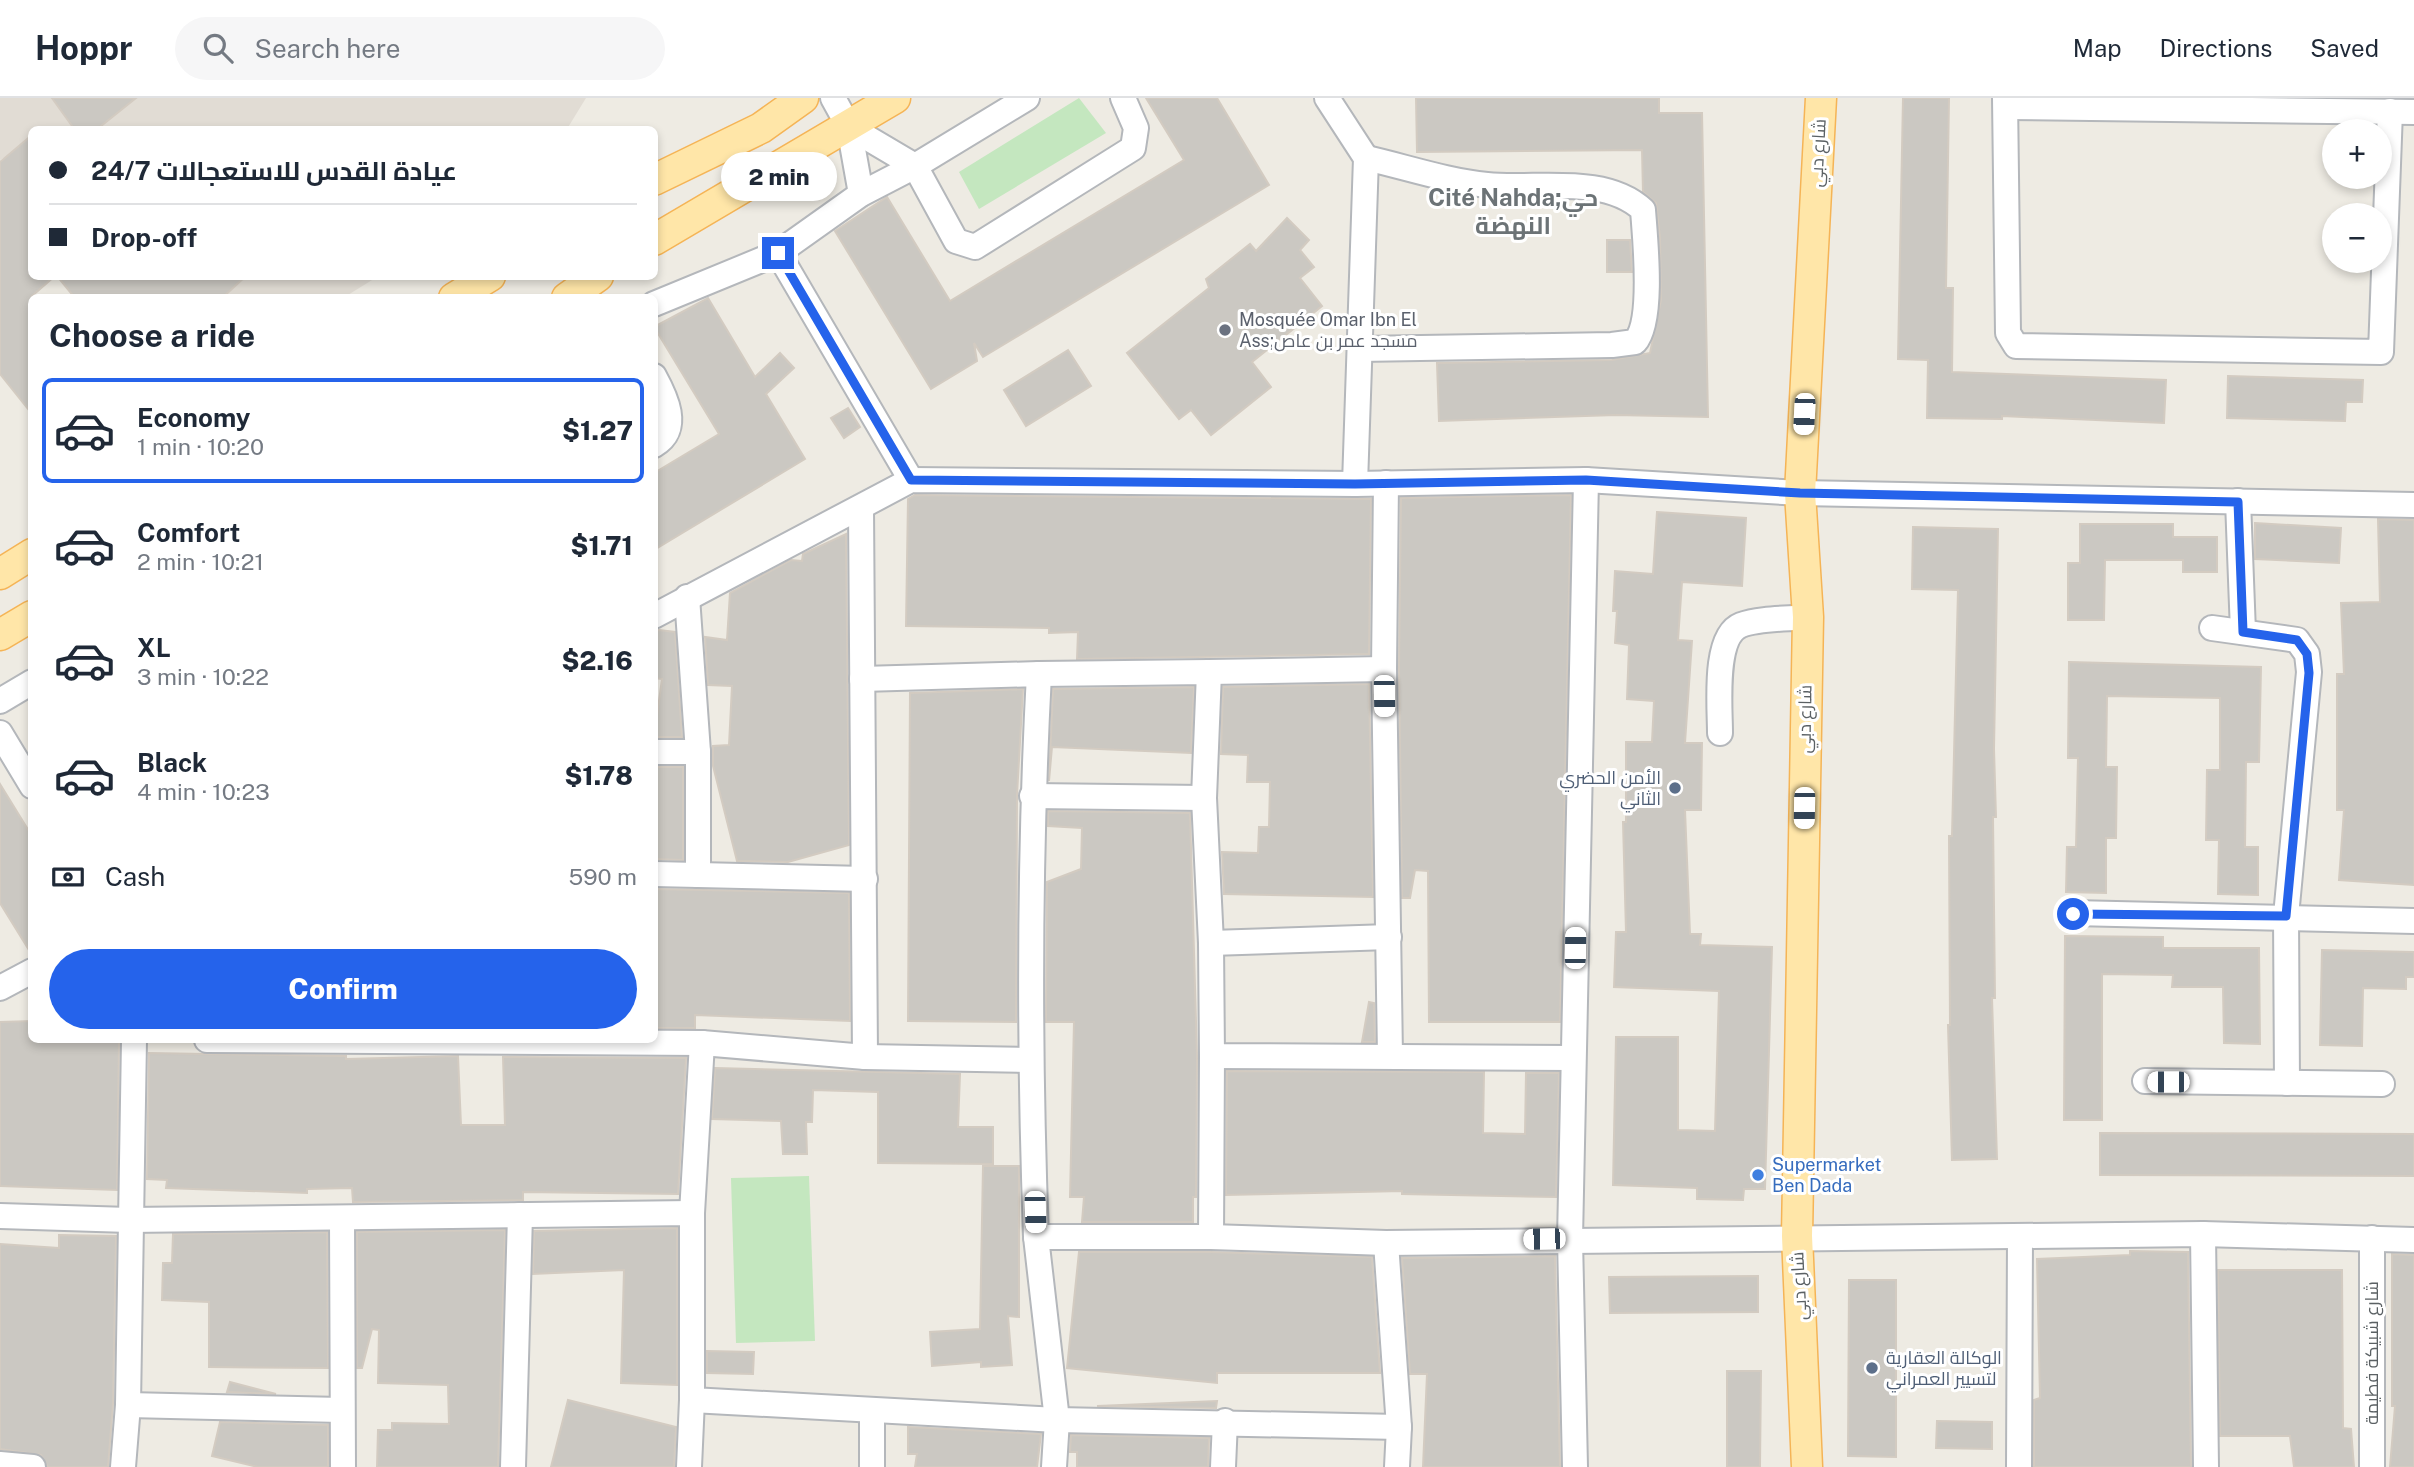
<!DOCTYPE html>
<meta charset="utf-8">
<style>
:root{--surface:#fff;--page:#f6f6f7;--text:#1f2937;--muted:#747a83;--line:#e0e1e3;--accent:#2563eb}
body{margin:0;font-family:"Public Sans",Cairo,sans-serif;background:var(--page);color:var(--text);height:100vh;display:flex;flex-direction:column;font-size:26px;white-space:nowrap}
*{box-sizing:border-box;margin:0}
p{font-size:23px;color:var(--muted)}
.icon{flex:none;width:38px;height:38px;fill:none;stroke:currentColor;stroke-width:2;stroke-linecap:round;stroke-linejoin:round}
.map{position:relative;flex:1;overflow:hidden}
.details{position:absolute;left:28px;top:196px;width:630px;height:749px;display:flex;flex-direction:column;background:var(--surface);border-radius:10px;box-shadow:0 4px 10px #0003}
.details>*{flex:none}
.top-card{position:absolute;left:28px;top:28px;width:630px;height:154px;border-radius:10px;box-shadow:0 4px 10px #0003;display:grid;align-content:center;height:154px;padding:0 21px;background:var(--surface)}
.tools{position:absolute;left:2322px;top:21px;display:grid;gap:14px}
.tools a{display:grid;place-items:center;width:70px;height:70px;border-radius:50%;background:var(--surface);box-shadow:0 4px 10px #0003;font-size:35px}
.end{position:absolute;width:32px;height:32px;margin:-16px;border:9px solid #2563eb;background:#fff;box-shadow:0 0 0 4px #fff}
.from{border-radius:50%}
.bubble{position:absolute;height:49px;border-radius:24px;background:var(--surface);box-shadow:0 4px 10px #0003;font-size:23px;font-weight:800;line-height:49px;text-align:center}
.car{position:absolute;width:21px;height:42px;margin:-21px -10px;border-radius:9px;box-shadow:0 0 5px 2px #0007;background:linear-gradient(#fff 24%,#345 0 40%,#fff 0 76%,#345 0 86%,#fff 0)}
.top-card b{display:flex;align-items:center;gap:24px;height:66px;font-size:26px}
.top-card b+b{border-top:2px solid var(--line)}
.top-card i{width:18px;height:18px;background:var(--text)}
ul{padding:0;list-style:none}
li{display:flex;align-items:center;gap:21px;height:105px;margin:0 14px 10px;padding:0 7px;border:4px solid transparent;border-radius:10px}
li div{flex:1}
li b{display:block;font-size:26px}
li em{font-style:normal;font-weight:800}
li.current{border-color:var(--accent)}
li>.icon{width:63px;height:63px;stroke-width:1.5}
h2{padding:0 21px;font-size:32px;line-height:84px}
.pay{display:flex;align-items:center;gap:18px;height:77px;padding:0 21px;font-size:26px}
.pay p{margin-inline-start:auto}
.primary-button{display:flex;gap:14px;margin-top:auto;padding:14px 21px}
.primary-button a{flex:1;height:80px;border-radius:42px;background:var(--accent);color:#fff;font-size:28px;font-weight:800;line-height:80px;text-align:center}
header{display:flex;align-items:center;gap:42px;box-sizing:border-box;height:98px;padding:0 35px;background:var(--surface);border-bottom:2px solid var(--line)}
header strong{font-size:33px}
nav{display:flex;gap:38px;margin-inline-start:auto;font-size:24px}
.search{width:490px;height:63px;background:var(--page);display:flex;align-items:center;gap:18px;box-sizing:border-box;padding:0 24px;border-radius:38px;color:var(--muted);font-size:26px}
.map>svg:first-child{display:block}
.education{fill:#e1dcd4}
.green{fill:#c4e7bf}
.building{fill:#cbc8c2;stroke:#d3cbc1;stroke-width:2}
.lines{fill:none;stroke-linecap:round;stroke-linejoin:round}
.minor-casing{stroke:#b4b7bb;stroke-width:28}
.major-casing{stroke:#f5b456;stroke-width:33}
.minor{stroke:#fff;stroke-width:24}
.major{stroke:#ffe6a8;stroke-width:30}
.route{stroke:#2563eb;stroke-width:9}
.worship-dot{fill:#6b7280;stroke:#fff;stroke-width:2.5}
.service-dot{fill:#5c6f8a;stroke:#fff;stroke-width:2.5}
.shop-dot{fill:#3f7fe0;stroke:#fff;stroke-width:2.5}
.labels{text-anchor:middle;stroke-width:6;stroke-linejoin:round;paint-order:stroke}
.street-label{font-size:18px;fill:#5b6164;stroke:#fff}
.worship-label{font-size:18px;fill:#5b616d;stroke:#fff;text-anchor:start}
.service-label{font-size:18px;fill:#4e5e75;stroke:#fff;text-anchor:end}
.shop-label{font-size:18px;fill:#366cbe;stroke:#fff;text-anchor:start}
.district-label{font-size:24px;font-weight:bold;fill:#6c7376;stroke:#fff}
</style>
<header>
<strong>Hoppr</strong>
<div class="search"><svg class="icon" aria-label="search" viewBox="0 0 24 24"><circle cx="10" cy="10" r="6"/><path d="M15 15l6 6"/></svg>Search here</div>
<nav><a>Map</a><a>Directions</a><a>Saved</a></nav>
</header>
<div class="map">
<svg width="2414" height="1369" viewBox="0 0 2414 1369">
<rect width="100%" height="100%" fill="#eeebe3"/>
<g class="education">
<path d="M 0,0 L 586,0 L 567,31 L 32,32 L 31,77 L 13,55 L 0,62 Z"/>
<path d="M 114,179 L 377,179 L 343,200 L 114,199 Z"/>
</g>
<g class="green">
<path d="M 1079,0 L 1106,35 L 979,111 L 959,74 Z"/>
<path d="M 809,1078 L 815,1243 L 736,1245 L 731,1080 Z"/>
</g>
<g class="building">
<path d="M 52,0 L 136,0 L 96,32 L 75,32 Z"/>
<path d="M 1146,0 L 1217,0 L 1269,87 L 983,259 L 974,245 L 977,263 L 931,291 L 835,133 L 887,99 L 950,203 L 1184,62 Z"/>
<path d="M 1416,0 L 1659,0 L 1659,15 L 1702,15 L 1708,319 L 1616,317 L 1439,323 L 1437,265 L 1612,262 L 1650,255 L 1661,202 L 1660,140 L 1656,105 L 1643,94 L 1642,52 L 1417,54 Z"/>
<path d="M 1903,0 L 1949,0 L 1946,190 L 1953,190 L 1952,274 L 2166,282 L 2164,325 L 2002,318 L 2002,321 L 1927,320 L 1928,262 L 1898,261 Z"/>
<path d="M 32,37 L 32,178 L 55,178 L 32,198 L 32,316 L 0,276 L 0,64 Z"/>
<path d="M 1287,120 L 1309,142 L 1300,152 L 1314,169 L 1300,180 L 1322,208 L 1252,264 L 1271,289 L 1211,337 L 1191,312 L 1179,321 L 1127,255 L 1209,190 L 1206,181 L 1250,146 L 1256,153 Z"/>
<path d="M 1607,142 L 1630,142 L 1632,174 L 1607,174 Z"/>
<path d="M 57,178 L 246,178 L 222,200 L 75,200 Z"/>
<path d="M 708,200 L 755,279 L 780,255 L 794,270 L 766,296 L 805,361 L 654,452 L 654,375 L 719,336 L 654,229 Z"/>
<path d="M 1068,252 L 1091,288 L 1026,328 L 1004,292 Z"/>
<path d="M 2228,278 L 2363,282 L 2362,304 L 2346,304 L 2345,323 L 2227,320 Z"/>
<path d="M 848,310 L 860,329 L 844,340 L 831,320 Z"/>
<path d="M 915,397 L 1371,401 L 1369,556 L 1077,561 L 1078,534 L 1049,535 L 1049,530 L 906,528 L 908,401 Z"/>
<path d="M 1571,397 L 1560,924 L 1429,924 L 1428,773 L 1415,772 L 1410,800 L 1402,800 L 1399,571 L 1401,400 Z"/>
<path d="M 1657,414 L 1746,420 L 1742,488 L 1682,484 L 1678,542 L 1692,543 L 1685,645 L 1702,645 L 1701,712 L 1685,712 L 1690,836 L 1701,836 L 1700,847 L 1772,849 L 1765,1091 L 1744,1091 L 1743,1102 L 1697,1101 L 1697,1090 L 1613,1087 L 1616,939 L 1678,939 L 1678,1032 L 1715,1033 L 1719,893 L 1614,889 L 1616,834 L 1626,834 L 1623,724 L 1626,724 L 1626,644 L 1652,644 L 1654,603 L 1627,601 L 1629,547 L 1615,545 L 1617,513 L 1613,513 L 1615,473 L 1653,476 Z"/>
<path d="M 2378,421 L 2414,422 L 2414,787 L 2339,782 L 2344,712 L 2337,712 L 2337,576 L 2344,576 L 2341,505 L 2380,504 Z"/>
<path d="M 2255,425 L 2341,430 L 2339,465 L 2255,461 Z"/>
<path d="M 2080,426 L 2173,426 L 2173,439 L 2217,439 L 2217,474 L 2183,474 L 2183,462 L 2105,462 L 2104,522 L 2068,522 L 2068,465 L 2080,465 Z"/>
<path d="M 1913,429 L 1998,431 L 1994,651 L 1996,719 L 1993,719 L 1995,900 L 1992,900 L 1997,1061 L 1952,1062 L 1948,927 L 1950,927 L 1949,738 L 1952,738 L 1958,492 L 1912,491 Z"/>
<path d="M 846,436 L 849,747 L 788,764 L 737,763 L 713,668 L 713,648 L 729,647 L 732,588 L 708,587 L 705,539 L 727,542 L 730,495 L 791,462 L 802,463 L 803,456 Z"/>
<path d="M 659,532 L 675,534 L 682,639 L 654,639 L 662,581 L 654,580 L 654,533 Z"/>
<path d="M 2069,564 L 2261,569 L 2259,664 L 2246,664 L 2245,749 L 2258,749 L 2258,797 L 2218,796 L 2219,742 L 2206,742 L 2207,672 L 2220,672 L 2220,600 L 2107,598 L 2106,669 L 2117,669 L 2116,740 L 2106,740 L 2106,795 L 2066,794 L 2067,749 L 2076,749 L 2078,660 L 2068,660 Z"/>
<path d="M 1369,586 L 1373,799 L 1224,796 L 1222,754 L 1258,755 L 1259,729 L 1269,729 L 1270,684 L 1247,684 L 1248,657 L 1221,656 L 1223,589 Z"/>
<path d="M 1194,589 L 1191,655 L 1052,649 L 1049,683 L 1053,591 Z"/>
<path d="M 1023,591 L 1017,697 L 1016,924 L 908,923 L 910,595 Z"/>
<path d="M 654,669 L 683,669 L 683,762 L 654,761 Z"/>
<path d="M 0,686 L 32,738 L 32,857 L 0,805 Z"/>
<path d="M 1048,713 L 1190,715 L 1197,958 L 1196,1099 L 1193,1099 L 1193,1124 L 1082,1124 L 1084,1099 L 1070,1099 L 1074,924 L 1046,924 L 1047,784 L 1081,771 L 1082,730 L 1048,728 Z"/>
<path d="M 654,791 L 849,795 L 850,923 L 695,917 L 695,930 L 654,930 Z"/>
<path d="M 2065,838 L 2163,839 L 2163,850 L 2259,850 L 2260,946 L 2224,945 L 2223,889 L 2172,889 L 2173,877 L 2102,876 L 2102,1022 L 2064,1022 Z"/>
<path d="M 2322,852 L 2414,854 L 2414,879 L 2406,879 L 2406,891 L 2363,890 L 2362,948 L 2320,947 Z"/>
<path d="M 1369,904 L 1374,905 L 1375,944 L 1362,944 Z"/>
<path d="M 32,923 L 32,942 L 119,942 L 117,1092 L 0,1088 L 0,924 Z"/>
<path d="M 149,955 L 346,958 L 346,961 L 458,958 L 461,1027 L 505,1027 L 503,959 L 686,960 L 678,1096 L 523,1094 L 523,1102 L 353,1104 L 352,1090 L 307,1091 L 307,1095 L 166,1090 L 167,1082 L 147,1081 Z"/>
<path d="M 715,970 L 960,976 L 958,1029 L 993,1029 L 993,1066 L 878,1065 L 878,994 L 813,992 L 812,1024 L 806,1024 L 807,1056 L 783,1056 L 781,1023 L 712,1021 Z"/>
<path d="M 1227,973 L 1484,974 L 1483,1035 L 1525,1036 L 1526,975 L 1559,975 L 1556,1099 L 1402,1096 L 1402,1093 L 1226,1097 Z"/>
<path d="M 2100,1035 L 2414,1036 L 2414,1078 L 2100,1077 Z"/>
<path d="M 983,1068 L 1019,1068 L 1019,1219 L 1008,1218 L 1012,1267 L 981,1269 L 981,1264 L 932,1268 L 930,1234 L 980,1231 Z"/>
<path d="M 677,1130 L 677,1287 L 621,1285 L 624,1172 L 533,1176 L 534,1133 Z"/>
<path d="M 505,1132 L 498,1369 L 377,1369 L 378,1332 L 392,1332 L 392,1325 L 449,1326 L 448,1287 L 378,1285 L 379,1232 L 372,1231 L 362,1270 L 357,1270 L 357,1134 Z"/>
<path d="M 327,1134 L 328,1270 L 209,1269 L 209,1204 L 162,1202 L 163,1165 L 172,1165 L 173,1136 Z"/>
<path d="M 59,1137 L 116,1138 L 113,1306 L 108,1369 L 48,1369 L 41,1357 L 0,1351 L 0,1146 L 59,1150 Z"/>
<path d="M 2130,1153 L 2188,1154 L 2191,1369 L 2034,1369 L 2034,1302 L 2040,1300 L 2037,1161 L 2130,1157 Z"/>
<path d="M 1079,1154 L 1211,1154 L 1372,1159 L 1380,1275 L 1217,1275 L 1217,1285 L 1067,1270 Z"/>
<path d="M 2392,1156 L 2414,1157 L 2414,1369 L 2390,1369 L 2395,1308 L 2392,1308 Z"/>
<path d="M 1555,1158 L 1560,1369 L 1423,1369 L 1427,1276 L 1410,1276 L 1402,1160 Z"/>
<path d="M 2218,1172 L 2342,1172 L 2343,1330 L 2351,1331 L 2354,1369 L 2294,1369 L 2290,1338 L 2220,1338 Z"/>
<path d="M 1758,1178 L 1758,1214 L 1610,1215 L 1609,1179 Z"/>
<path d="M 1849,1182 L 1896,1182 L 1896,1359 L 1848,1358 Z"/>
<path d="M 707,1253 L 754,1254 L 753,1276 L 707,1275 Z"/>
<path d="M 1727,1273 L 1761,1273 L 1760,1369 L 1727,1369 Z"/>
<path d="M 230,1284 L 276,1296 L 227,1294 Z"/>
<path d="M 568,1302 L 676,1329 L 674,1369 L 551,1369 Z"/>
<path d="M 1217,1303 L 1216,1310 L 1097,1308 Z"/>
<path d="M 1937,1323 L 1992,1324 L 1992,1351 L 1936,1350 Z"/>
<path d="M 220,1324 L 328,1327 L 328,1369 L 258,1369 L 212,1358 Z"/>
<path d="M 908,1329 L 1041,1336 L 1037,1369 L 915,1369 L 917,1356 L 908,1356 Z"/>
<path d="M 1071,1337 L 1209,1340 L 1208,1369 L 1077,1369 L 1077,1354 L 1070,1354 Z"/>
</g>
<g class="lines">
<g class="minor-casing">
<g id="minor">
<path d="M 833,0 L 849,29 L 861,96"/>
<path d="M 1327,0 L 1366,60 L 1355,386"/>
<path d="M 2005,0 L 2008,235 L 2016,248 L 2381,254 L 2390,13"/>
<path d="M 2006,9 L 2414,14"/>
<path d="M 849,29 L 915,68 L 956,143 L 975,149 L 1133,50 L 1136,30 L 1123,0"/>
<path d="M 778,155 L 911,382"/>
<path d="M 654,206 L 778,155 L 861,96 L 915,68 L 1027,0"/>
<path d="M 1360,251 L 1612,247 L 1635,244 C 1654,223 1645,140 1643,112 C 1605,76 1536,92 1487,87 C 1447,83 1406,69 1366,60"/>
<path d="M 654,278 C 665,298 682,331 654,347"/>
<path d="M 1386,385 L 1384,571 L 1390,958"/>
<path d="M 2238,403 L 2243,534"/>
<path d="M 687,499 L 698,654 L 698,777"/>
<path d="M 654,518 L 911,382 L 1355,386 L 1586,382 L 1800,395 L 2414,407"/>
<path d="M 2212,530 L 2297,542 L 2307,556 L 2309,574 L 2286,818 L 2287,985"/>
<path d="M 1209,574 L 1384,571"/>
<path d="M 1039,576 L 1209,574 L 1204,700 L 1211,845 L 1212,958 L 1573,960"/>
<path d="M 862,581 L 1039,576 C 1029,764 1029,951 1036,1139 L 1211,1139 L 1386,1145 L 2203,1136 L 2414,1142"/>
<path d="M 0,603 L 32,584"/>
<path d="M 0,635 L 32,688"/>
<path d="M 1720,635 C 1720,608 1713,538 1741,527 C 1760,520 1788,521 1808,519"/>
<path d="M 654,654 L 698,654"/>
<path d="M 1032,698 L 1204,700"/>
<path d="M 654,776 L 865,781"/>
<path d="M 2073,815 L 2414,823"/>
<path d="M 1211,845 L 1389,839"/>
<path d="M 0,890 L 32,873"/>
<path d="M 207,942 L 702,945 L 865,959 L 861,410"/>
<path d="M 865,959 L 1030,962"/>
<path d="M 2145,983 L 2382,986"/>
<path d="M 692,1115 L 702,945"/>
<path d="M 0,1118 L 129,1122 L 692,1115 L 692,1302 L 1057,1322 L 1399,1329"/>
<path d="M 342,1120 L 343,1369"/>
<path d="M 2203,1136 L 2206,1369"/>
<path d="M 1036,1139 L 1057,1322 L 1054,1369"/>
<path d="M 1211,1139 L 1212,958"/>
<path d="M 2372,1140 L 2372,1369"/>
<path d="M 1386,1145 L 1399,1329 L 1397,1369"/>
<path d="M 128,1307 L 341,1312"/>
<path d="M 872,1312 L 872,1369"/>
<path d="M 0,1366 L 33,1369"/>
<path d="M 123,1369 L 128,1307 L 134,942"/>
<path d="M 513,1369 L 520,1117"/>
<path d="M 689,1369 L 692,1302"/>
<path d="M 1223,1369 L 1225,1323"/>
<path d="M 1575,1369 L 1570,1141 L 1586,382"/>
<path d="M 2019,1369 L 2020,1140"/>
</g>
</g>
<g class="major-casing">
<g id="major">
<path d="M 654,82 L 761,30 L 803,0"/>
<path d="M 654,142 L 895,0"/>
<path d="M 454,200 L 490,178"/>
<path d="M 567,200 L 598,178"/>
<path d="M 0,476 L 32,456"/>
<path d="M 0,537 L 32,518"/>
<path d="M 1807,1369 L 1797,1138 L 1808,519 L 1800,395 L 1821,0"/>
</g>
</g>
<use href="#minor" class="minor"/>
<use href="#major" class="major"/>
</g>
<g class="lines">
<path class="route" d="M 778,155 L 911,382 L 1355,386 L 1586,382 L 1800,395 L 2238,404 L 2243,534 L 2297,542 L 2307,556 L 2309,575 L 2286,818 L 2073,816"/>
</g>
<circle class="worship-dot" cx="1225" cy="232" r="7"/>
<g class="service-dot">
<circle cx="1675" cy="690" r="7"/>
<circle cx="1872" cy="1270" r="7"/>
</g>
<circle class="shop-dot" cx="1758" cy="1077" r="7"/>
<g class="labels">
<g class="street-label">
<text transform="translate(1818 55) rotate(-87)" y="6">شارع دبي</text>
<text transform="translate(1805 621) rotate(-89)" y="6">شارع دبي</text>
<text transform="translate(1799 1188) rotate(-93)" y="6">شارع دبي</text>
<text transform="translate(2372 1255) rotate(-90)" y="6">شارع شبيكة فطيمة</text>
</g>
<g class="worship-label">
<text x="1239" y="228">Mosquée Omar Ibn El<tspan x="1239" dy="21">Ass;مسجد عمر بن عاص</tspan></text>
</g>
<g class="service-label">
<text x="1661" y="686">الأمن الحضري<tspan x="1661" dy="21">الثاني</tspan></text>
<text x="1886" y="1266" text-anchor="start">الوكالة العقارية<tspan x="1886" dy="21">لتسيير العمراني</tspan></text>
</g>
<g class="shop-label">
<text x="1772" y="1073">Supermarket<tspan x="1772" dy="21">Ben Dada</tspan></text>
</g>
<g class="district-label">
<text x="1513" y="108">Cité Nahda;حي<tspan x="1513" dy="28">النهضة</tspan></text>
</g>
</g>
</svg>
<div class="tools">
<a>+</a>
<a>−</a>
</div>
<i class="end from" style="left:2073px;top:816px"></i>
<i class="end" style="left:778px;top:155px"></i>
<div class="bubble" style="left:721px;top:54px;width:116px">2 min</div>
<i class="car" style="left:1804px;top:316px;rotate:183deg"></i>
<i class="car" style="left:1384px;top:598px;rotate:179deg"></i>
<i class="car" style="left:1804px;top:710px;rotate:181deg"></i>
<i class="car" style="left:1575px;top:850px;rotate:1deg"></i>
<i class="car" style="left:2168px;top:984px;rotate:270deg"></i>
<i class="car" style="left:1035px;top:1114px;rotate:178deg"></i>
<i class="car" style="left:1544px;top:1141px;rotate:269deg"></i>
<div class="top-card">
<b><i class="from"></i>عيادة القدس للاستعجالات 24/7</b>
<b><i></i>Drop-off</b>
</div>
<section class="details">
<h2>Choose a ride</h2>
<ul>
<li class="current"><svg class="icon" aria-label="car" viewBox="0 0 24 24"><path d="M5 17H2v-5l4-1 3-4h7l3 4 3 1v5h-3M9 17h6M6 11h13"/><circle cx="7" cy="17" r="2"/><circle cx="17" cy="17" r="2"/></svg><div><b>Economy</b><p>1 min · 10:20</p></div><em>$1.27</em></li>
<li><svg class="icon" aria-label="car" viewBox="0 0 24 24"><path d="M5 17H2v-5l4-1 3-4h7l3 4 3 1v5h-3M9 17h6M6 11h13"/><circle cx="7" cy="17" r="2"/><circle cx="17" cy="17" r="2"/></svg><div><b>Comfort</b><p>2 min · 10:21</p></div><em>$1.71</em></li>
<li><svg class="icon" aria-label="car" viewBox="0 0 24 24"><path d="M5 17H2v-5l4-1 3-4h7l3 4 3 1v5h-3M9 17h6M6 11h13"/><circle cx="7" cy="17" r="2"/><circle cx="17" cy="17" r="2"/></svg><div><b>XL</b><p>3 min · 10:22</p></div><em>$2.16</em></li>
<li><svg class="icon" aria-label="car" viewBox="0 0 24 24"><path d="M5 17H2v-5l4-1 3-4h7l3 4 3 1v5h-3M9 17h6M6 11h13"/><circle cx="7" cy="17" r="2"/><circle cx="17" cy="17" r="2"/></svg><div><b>Black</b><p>4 min · 10:23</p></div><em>$1.78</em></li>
</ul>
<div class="pay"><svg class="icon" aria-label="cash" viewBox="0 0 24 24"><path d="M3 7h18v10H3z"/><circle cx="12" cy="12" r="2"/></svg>Cash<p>590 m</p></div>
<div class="primary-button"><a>Confirm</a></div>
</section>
</div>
